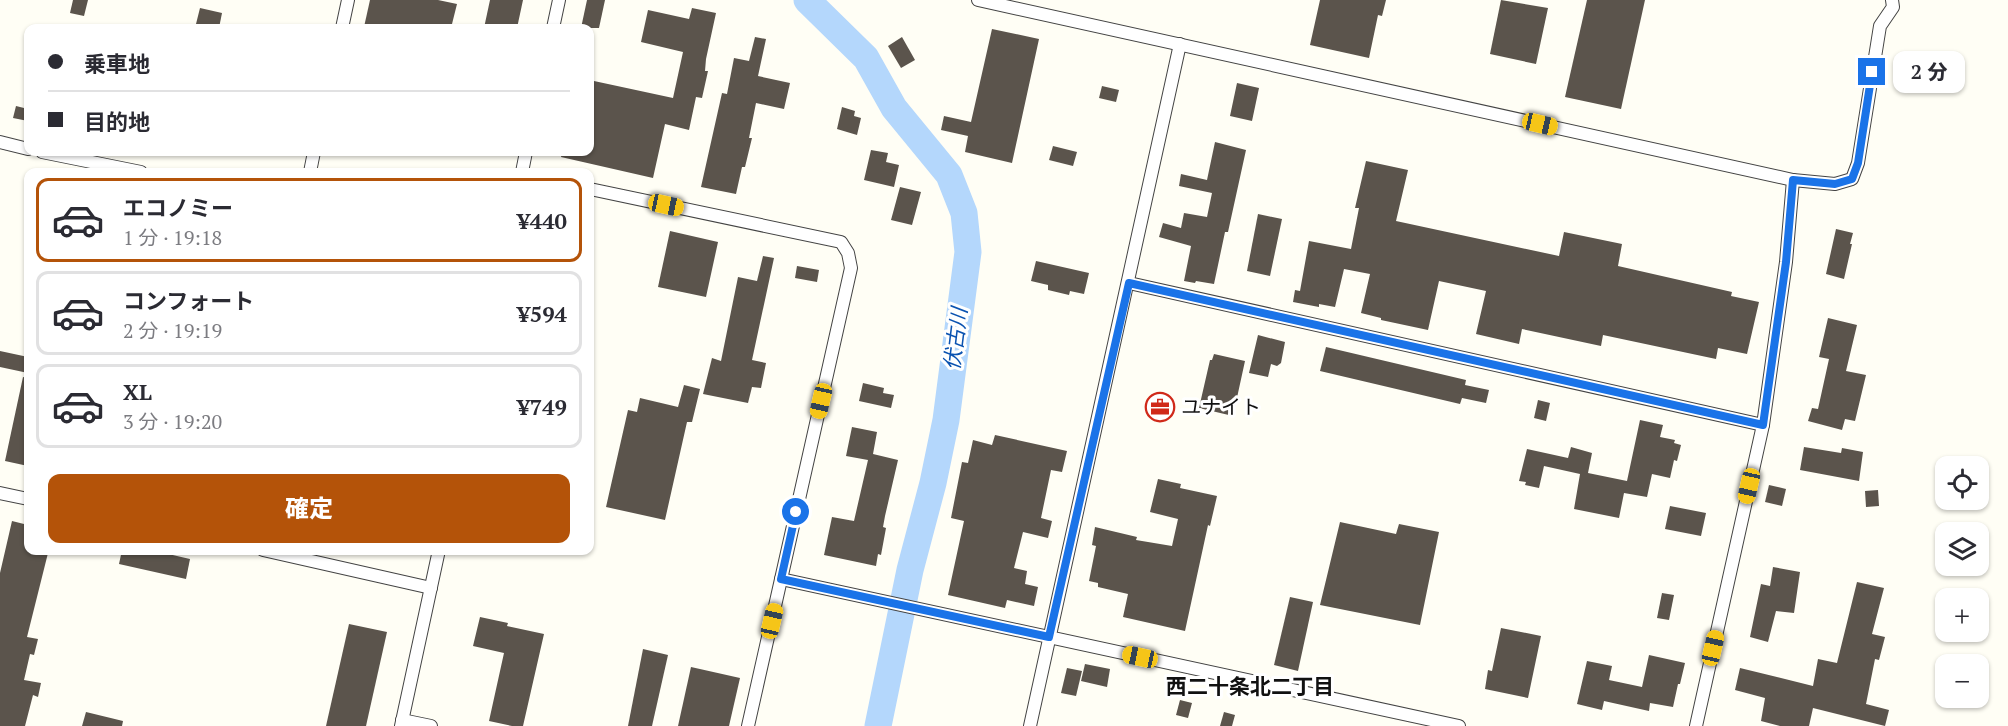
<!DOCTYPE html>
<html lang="ja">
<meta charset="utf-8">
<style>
:root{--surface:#fff;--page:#f2f2f3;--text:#2b2b33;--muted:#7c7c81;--line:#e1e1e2;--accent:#b45309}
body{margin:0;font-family:"PT Serif","Noto Sans JP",serif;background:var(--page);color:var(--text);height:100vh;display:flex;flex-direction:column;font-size:22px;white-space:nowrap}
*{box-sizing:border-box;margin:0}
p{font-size:20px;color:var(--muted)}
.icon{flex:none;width:33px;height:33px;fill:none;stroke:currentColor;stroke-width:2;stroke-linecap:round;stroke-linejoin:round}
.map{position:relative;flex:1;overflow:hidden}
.sheet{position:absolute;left:24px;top:168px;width:570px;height:387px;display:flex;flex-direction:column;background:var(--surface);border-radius:12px;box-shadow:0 2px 4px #0004}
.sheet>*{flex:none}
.banner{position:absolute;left:24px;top:24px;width:570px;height:132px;border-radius:12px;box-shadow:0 2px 4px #0004;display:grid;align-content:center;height:132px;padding:0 24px;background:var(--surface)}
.fabs{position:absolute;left:1935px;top:456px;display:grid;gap:12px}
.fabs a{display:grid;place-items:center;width:54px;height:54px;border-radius:12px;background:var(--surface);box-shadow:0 2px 4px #0004;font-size:30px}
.end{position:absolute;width:27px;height:27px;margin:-14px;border:8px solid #1a73e8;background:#fff;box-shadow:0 0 0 3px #fff}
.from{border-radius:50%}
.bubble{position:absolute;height:42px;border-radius:12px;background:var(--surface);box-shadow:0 2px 4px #0004;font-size:20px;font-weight:800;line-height:42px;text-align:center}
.car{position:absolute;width:18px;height:36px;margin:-18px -9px;border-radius:8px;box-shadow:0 0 4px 2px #0007;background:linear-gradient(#f5c518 24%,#345 0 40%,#f5c518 0 76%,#345 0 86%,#f5c518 0)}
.banner b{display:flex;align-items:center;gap:21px;height:57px;font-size:22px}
.banner b+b{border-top:2px solid var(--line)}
.banner i{width:15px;height:15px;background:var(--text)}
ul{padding:10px 0 0;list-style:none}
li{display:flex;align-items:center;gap:18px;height:84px;margin:0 12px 9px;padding:0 12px;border:3px solid var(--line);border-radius:12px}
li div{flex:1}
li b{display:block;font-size:22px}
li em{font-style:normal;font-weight:800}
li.current{border-color:var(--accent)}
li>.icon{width:54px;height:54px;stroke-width:1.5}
.button{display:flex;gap:12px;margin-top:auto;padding:12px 24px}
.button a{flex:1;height:69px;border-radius:12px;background:var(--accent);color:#fff;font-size:24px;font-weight:800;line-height:69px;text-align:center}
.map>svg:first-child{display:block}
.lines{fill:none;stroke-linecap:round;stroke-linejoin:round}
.river{stroke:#b4d7fc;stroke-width:27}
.building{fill:#5b544c}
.street-casing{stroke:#444;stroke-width:14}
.street{stroke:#fff;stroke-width:12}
.route{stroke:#1a73e8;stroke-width:8}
.labels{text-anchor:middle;stroke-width:6;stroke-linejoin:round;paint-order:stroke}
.poi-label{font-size:20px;fill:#111;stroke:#fff;text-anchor:start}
.water-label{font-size:21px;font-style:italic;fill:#0b53b1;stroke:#fff}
.neighbourhood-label{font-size:21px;font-weight:bold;fill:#111;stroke:#fff}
</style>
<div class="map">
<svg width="2008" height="726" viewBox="0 0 2008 726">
<rect width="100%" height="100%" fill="#fffef5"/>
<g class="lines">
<path class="river" d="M 807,0 L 866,58 L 894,108 L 949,175 L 964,213 L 968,252 L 946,420 L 933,483 L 910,570 L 878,726"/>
</g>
<g class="building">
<path d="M 73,0 L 88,0 L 84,16 L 70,13 Z"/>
<path d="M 370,0 L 438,0 L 457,4 L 451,28 L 372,28 L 364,27 Z"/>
<path d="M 490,0 L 523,0 L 517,28 L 484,28 Z"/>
<path d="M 587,0 L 605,0 L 599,28 L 581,28 Z"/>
<path d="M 1320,0 L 1386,0 L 1382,16 L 1378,15 L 1369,58 L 1310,45 Z"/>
<path d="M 1501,0 L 1548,8 L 1536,64 L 1490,54 Z"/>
<path d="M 1587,0 L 1645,0 L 1621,109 L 1565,97 Z"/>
<path d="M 200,8 L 222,13 L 219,28 L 195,28 Z"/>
<path d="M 692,8 L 716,13 L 706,59 L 705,71 L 708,71 L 702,98 L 696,97 L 689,130 L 665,124 L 653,178 L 561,157 L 562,152 L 590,152 L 590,99 L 594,81 L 673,98 L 683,52 L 641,42 L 648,10 L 689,19 Z"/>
<path d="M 992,29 L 1039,39 L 1012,163 L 965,152 L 968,136 L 941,130 L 944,116 L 971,122 Z"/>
<path d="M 755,37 L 766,39 L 758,76 L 790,83 L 784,109 L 756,103 L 749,138 L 752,138 L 745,167 L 742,167 L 736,194 L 701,187 L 722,93 L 727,94 L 734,58 L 749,61 Z"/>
<path d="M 902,37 L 915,60 L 901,68 L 888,46 Z"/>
<path d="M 1237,83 L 1259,88 L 1252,121 L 1230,116 Z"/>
<path d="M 1102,86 L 1119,90 L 1116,102 L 1099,98 Z"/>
<path d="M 16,106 L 28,109 L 28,121 L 13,118 Z"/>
<path d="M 842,107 L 855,111 L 854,116 L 861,118 L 857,135 L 837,129 Z"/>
<path d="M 1215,142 L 1246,150 L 1228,232 L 1225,232 L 1214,284 L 1196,281 L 1195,283 L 1184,281 L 1191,246 L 1159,237 L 1163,223 L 1181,228 L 1184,213 L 1207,217 L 1212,193 L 1179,186 L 1181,174 L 1207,180 Z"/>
<path d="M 1053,146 L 1077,152 L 1073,166 L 1049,160 Z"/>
<path d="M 871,150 L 888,153 L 886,162 L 899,165 L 894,187 L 864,180 Z"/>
<path d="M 1366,161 L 1408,170 L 1396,221 L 1559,256 L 1564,232 L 1622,244 L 1618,266 L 1732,292 L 1731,296 L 1759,302 L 1747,354 L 1718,348 L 1716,359 L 1603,335 L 1601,346 L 1522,329 L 1519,344 L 1476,334 L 1486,291 L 1439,281 L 1428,330 L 1381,320 L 1381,318 L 1361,313 L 1370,274 L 1344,269 L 1335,307 L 1319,304 L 1319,307 L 1293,302 L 1295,290 L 1300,291 L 1309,241 L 1351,249 L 1359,208 L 1355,208 Z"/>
<path d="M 900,187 L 921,192 L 912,225 L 891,220 Z"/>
<path d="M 1258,214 L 1282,219 L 1270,276 L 1247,271 Z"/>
<path d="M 1836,229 L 1853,233 L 1850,244 L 1852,244 L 1844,279 L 1826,274 Z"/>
<path d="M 670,231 L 718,242 L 706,297 L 658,287 Z"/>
<path d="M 763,256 L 774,258 L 752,360 L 766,363 L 761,388 L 752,387 L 748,403 L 703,394 L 712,358 L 721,361 L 738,277 L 757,281 Z"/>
<path d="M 1036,261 L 1089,273 L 1084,294 L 1070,291 L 1069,295 L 1048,290 L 1048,285 L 1031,281 Z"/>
<path d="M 797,266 L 819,270 L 817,282 L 795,278 Z"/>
<path d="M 1828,318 L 1857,325 L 1846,371 L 1866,375 L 1855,421 L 1845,419 L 1842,430 L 1808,421 L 1812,408 L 1818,409 L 1829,359 L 1819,357 Z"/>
<path d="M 1258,335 L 1285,342 L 1281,363 L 1277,366 L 1271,364 L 1268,377 L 1249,373 Z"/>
<path d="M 1326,347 L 1466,380 L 1465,385 L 1489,390 L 1486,403 L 1462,398 L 1460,404 L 1320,371 Z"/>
<path d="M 0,351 L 28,357 L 28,373 L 0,367 Z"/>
<path d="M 1214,354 L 1245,361 L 1233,416 L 1199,408 L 1210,360 L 1212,360 Z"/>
<path d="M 23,377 L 28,378 L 28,466 L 5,461 Z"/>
<path d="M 863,383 L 884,388 L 883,393 L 894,395 L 891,408 L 859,401 Z"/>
<path d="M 684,385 L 700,389 L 692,422 L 687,422 L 665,520 L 606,507 L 628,410 L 637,412 L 640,398 L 678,407 Z"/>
<path d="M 1538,400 L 1550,403 L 1546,421 L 1534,418 Z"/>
<path d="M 1640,420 L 1663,425 L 1660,437 L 1675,440 L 1674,443 L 1681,445 L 1677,461 L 1674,460 L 1670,478 L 1652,474 L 1647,497 L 1624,493 L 1619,518 L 1574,509 L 1580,474 L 1544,466 L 1539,488 L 1525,485 L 1526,482 L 1519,481 L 1527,449 L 1568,458 L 1571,447 L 1592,453 L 1588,473 L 1627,481 Z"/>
<path d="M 852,427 L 877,432 L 873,454 L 898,460 L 885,516 L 883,527 L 886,528 L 881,555 L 878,554 L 876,566 L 824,555 L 832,517 L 854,521 L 868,460 L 846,456 Z"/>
<path d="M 995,435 L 1067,451 L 1062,472 L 1051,470 L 1041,518 L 1052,521 L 1048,538 L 1023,532 L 1014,568 L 1027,571 L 1025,584 L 1038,587 L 1034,606 L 1007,600 L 1005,608 L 948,595 L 964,521 L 951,518 L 962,462 L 968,463 L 973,440 L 992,445 Z"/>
<path d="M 1804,447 L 1841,453 L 1842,448 L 1863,452 L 1859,481 L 1800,470 Z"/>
<path d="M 1158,479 L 1181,484 L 1180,488 L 1217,496 L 1210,526 L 1208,525 L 1185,631 L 1123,617 L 1128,594 L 1098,587 L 1098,583 L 1089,581 L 1096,546 L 1092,545 L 1095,527 L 1137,537 L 1136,540 L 1172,546 L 1178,519 L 1150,512 Z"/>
<path d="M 1769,485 L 1786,489 L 1782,506 L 1765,502 Z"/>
<path d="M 1878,490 L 1879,506 L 1866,507 L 1865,491 Z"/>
<path d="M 1670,506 L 1706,513 L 1701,536 L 1665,529 Z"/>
<path d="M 12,521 L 28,525 L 28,550 L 45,550 L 44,552 L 48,553 L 27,637 L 38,639 L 34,655 L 30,654 L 24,680 L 41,683 L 38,697 L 33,695 L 25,726 L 0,726 L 0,573 Z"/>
<path d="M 1340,522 L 1396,534 L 1399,524 L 1439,532 L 1420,625 L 1320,605 Z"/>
<path d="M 122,550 L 151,550 L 190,559 L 186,579 L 119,564 Z"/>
<path d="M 1773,567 L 1800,572 L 1794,613 L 1776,611 L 1768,642 L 1750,637 L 1761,584 L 1770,586 Z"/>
<path d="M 1857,582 L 1884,588 L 1872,634 L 1885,637 L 1879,660 L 1875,659 L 1866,704 L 1889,710 L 1885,726 L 1813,708 L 1809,726 L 1780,726 L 1761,721 L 1765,698 L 1735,690 L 1740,668 L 1813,686 L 1818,659 L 1837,663 Z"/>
<path d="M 1662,593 L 1674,595 L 1669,620 L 1657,618 Z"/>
<path d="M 1290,597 L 1313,602 L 1298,671 L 1274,665 Z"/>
<path d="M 480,617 L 508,623 L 507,626 L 544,634 L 523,726 L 512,726 L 489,721 L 504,653 L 473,646 Z"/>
<path d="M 349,624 L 387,632 L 366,726 L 326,726 Z"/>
<path d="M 1501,628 L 1541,636 L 1528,698 L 1485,689 L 1488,670 L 1492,671 Z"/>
<path d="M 643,649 L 668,655 L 652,726 L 628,726 Z"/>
<path d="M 1649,655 L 1685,663 L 1680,684 L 1678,684 L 1673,707 L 1650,703 L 1649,711 L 1604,701 L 1602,710 L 1577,704 L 1587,661 L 1612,666 L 1609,680 L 1642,687 Z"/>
<path d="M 1085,664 L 1110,669 L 1107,687 L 1081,681 Z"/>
<path d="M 691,667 L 740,678 L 729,726 L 678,726 Z"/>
<path d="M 1067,668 L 1082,671 L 1076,696 L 1061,693 Z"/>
<path d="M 1180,700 L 1192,703 L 1188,718 L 1176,715 Z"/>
<path d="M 86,712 L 123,721 L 122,726 L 82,726 Z"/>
<path d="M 1224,712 L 1235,715 L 1232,726 L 1220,726 Z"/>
</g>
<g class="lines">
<g class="street-casing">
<g id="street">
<path d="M 978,0 L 1793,180 L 1835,184 L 1852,179 L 1858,163 L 1880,26 L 1893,7 L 1892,0"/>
<path d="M 342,28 L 348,0"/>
<path d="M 553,28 L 559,0"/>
<path d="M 0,142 L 28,149"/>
<path d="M 42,152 L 141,172"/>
<path d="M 310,172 L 314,152"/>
<path d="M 522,172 L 526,152"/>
<path d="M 590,189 L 841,242 L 848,253 L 851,268 L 748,726"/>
<path d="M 1129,283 L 1763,425"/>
<path d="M 0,493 L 28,499"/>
<path d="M 263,550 L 431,588"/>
<path d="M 781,579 L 1459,726"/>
<path d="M 402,720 L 431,726"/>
<path d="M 401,726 L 439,550"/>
<path d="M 1030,726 L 1180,44"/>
<path d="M 1696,726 L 1763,425 L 1786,262 L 1793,180"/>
</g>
</g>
<use href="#street" class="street"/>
</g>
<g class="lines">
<path class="route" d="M 796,512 L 781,579 L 1049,637 L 1129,283 L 1763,425 L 1786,262 L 1793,180 L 1835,184 L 1852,179 L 1858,163 L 1872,72"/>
</g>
<defs>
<g id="office-ring" transform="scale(1.5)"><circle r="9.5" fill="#fff" stroke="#d02919" stroke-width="1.5"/><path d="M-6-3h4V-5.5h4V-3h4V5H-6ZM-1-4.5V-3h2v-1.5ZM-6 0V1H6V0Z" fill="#d02919"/></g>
</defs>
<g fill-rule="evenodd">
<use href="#office-ring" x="1160" y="407"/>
</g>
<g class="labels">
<g class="poi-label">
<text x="1181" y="414">ユナイト</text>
</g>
<g class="water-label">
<text transform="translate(956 339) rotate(-83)" y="7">伏古川</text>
</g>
<g class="neighbourhood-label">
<text x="1250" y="694">西二十条北二丁目</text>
</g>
</g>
</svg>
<div class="fabs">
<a><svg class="icon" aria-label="locate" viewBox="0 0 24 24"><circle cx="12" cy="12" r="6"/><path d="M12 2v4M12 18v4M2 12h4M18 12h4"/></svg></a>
<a><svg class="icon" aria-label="layers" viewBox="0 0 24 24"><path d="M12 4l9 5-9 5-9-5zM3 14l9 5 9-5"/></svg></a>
<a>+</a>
<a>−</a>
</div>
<i class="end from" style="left:796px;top:512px"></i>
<i class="end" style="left:1872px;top:72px"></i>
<div class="bubble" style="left:1893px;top:51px;width:72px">2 分</div>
<i class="car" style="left:1540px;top:124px;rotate:103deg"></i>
<i class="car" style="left:666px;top:205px;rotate:102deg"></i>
<i class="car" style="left:821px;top:401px;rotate:193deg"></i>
<i class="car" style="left:1749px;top:486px;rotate:193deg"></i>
<i class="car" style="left:772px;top:621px;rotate:13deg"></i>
<i class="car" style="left:1713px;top:648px;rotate:13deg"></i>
<i class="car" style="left:1140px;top:657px;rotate:282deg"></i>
<div class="banner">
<b><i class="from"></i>乗車地</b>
<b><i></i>目的地</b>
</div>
<section class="sheet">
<ul>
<li class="current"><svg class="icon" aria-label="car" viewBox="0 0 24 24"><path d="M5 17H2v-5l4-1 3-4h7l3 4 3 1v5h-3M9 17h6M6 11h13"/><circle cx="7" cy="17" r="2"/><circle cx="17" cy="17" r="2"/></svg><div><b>エコノミー</b><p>1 分 · 19:18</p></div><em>¥440</em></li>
<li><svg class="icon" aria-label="car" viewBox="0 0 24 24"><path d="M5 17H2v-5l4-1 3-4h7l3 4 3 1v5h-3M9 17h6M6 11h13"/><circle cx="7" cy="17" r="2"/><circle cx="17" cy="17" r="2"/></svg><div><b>コンフォート</b><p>2 分 · 19:19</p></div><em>¥594</em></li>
<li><svg class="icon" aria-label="car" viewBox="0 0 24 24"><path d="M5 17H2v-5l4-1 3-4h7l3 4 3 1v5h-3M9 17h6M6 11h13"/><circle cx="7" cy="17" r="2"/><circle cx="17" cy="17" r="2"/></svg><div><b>XL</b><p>3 分 · 19:20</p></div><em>¥749</em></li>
</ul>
<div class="button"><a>確定</a></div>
</section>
</div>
